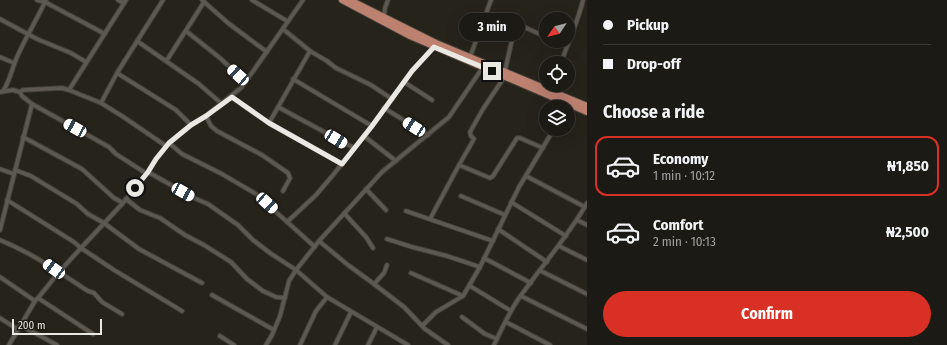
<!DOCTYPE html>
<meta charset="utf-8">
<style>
:root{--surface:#1c1a14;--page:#292722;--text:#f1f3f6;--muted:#a0a1a0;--line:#3a3834;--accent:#d93025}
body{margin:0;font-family:"Fira Sans Condensed",sans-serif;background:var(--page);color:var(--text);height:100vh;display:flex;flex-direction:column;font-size:15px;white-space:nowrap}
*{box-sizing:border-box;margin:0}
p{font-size:13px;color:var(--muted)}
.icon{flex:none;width:22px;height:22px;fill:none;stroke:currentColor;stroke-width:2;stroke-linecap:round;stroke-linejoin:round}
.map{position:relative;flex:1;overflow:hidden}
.details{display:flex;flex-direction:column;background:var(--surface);width:360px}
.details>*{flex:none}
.hud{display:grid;align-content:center;height:88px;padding:0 16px;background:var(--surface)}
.needle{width:26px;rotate:235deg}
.buttons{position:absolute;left:539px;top:12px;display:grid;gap:8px}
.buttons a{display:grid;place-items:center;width:36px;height:36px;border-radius:50%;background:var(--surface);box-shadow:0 4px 16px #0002,0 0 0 1px var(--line);font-size:20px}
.scale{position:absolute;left:12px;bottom:10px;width:90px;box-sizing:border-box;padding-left:4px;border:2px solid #eae8e3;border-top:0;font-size:11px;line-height:14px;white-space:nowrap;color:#eae8e3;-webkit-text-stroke:3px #1c1911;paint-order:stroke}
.end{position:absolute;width:18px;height:18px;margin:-9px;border:5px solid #eae8e3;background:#111;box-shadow:0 0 0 2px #111}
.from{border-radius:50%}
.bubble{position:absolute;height:28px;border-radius:14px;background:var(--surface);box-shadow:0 4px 16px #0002,0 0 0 1px var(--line);font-size:13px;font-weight:700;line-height:28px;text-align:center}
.car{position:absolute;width:12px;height:24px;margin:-12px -6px;border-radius:5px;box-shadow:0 0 3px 1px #0007;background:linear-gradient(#fff 24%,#345 0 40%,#fff 0 76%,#345 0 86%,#fff 0)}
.hud b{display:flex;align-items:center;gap:14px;height:38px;font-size:15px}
.hud b+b{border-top:1px solid var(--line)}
.hud i{width:10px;height:10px;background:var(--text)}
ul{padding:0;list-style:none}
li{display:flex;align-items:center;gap:12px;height:60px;margin:0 8px 6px;padding:0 8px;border:2px solid transparent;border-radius:12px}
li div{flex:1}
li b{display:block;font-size:15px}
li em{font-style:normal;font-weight:700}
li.selected{border-color:var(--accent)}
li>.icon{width:36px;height:36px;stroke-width:1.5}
h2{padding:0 16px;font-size:18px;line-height:48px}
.action{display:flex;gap:8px;margin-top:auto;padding:8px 16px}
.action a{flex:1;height:46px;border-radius:24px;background:var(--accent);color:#fff;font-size:16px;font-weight:700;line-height:46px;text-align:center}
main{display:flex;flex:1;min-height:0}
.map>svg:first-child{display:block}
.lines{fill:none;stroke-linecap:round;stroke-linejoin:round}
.minor-casing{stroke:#44413a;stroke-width:5.5}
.trunk-casing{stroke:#44413a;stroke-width:8}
.minor{stroke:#5d5950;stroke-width:3.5}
.trunk{stroke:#bd8170;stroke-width:6}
.route{stroke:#eae8e3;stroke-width:5}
</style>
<main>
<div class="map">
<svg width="587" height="345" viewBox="0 0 587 345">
<rect width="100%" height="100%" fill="#26231b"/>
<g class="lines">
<g class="minor-casing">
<g id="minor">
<path d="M 37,0 L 45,2 L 105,34"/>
<path d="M 118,0 L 124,3"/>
<path d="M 202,0 L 228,23 L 267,52"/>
<path d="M 252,0 L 287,21"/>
<path d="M 484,17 L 502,22 L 520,25 L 546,37"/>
<path d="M 384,18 L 385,8 L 388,0"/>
<path d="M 0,19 L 37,39 L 71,53 L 86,62"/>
<path d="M 283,29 L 310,51 L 327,61 L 336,68 L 371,85 L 392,99"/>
<path d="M 186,31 L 220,58 L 246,82"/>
<path d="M 137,41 L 199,84 L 222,104"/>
<path d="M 0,57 L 14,63"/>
<path d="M 470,57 L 491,0"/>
<path d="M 167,60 L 204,2"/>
<path d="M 561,63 C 568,42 578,22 583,0"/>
<path d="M 505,71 L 513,35 L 513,24"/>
<path d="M 117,73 L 176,110 L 191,125"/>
<path d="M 293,79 L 372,126"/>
<path d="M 404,82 L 432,100"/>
<path d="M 69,90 L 126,0"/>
<path d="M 3,91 C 10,81 12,68 17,57 C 26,37 37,19 46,0"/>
<path d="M 0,92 L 13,90 L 20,92 L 23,90 L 62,88 L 69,90 L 101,103 L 122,116 L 166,146"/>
<path d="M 20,92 L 22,96 L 32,104 L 109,147 L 116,154 L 147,174"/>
<path d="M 231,97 L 269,123 L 342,164"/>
<path d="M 101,103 L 117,73 L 163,0"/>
<path d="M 278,107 L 354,148"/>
<path d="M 384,108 L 428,135"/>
<path d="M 206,116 L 211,126 L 217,131 L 262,155 L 288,173 L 290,178 L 283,191"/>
<path d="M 269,123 L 310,51"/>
<path d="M 364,136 L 396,161"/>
<path d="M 23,137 L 82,169 L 114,198 L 123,203"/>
<path d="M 169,143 L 182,154 L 222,174 L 256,194 L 315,247"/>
<path d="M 459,165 L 490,178 L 493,176 L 517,138 L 520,138 L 543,148"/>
<path d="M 0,169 L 14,174"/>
<path d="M 15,170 L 31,176 L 77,204 L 88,214 L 104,223 L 139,249 L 202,283"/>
<path d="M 148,172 L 194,198 L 208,204 L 238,225 L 253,240 L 270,253 L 296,270 L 327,297 L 408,345"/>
<path d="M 526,176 L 585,207"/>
<path d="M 366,189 L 386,210"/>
<path d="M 461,196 L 505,215"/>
<path d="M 126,199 L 140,210 L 160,218 L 185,235 L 204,245 L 231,262 L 247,279 L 263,291 L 276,297 L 285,298"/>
<path d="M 7,200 L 74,242 L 81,248 L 123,203 L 148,172 L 156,159 L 169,143 L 191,125 L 206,116 L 242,87 L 303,0"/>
<path d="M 511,202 L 566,236"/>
<path d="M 406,211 L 493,241"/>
<path d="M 344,213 L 366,237 L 373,248"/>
<path d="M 430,219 L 459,165 L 474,139 L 471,136 L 470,132 L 483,109 L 505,76"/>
<path d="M 577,220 L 587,225"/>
<path d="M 287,222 L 316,195 L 333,175 L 372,126 L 412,71 L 434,47"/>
<path d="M 498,229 L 547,262"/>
<path d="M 0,230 L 32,104"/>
<path d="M 387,239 L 412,247 L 447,256 L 480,267"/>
<path d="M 0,240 C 32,253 59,272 88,291 L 94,293 L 102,302 L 122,314"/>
<path d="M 319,241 L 348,265 L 374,284"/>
<path d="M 559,246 L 587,260"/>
<path d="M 484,258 L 531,283"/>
<path d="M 387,265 L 384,273 L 374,284 L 404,307 L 425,329 L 448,345"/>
<path d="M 541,271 L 587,294"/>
<path d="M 411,273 L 463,296"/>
<path d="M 0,277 L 35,301"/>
<path d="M 470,286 L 511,311"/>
<path d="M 212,295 L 274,330"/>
<path d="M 521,296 L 587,329"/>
<path d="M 38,298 L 93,334"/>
<path d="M 462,317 L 485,334 L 497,339"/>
<path d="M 0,318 L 17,329"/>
<path d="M 506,322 L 550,345"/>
<path d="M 20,325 L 57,345"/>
<path d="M 423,325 L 436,312 L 463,296 L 480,267 L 519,187 L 554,129"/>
<path d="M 220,336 L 234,345"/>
<path d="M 9,345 L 35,301 L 38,298 L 59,272 L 81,248 L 114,270 L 182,311"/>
<path d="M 266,345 L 272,335 L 280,316 L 289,281 L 296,270 L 319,241 L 382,172 L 449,117 L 483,67"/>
<path d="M 300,345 L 316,311 L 327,297"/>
<path d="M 335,345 L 351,312"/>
<path d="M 368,345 L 377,327"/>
<path d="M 494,345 C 501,330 508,315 517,301 C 540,268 567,238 587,203"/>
</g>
</g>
<g class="trunk-casing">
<g id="trunk">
<path d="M 342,0 L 410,36 L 587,112"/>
<path d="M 350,0 L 436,43 L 587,106"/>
</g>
</g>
<use href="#minor" class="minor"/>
<use href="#trunk" class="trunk"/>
</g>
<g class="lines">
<path class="route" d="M 135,188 L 148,172 L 156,159 L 169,143 L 191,125 L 206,116 L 232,97 L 269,123 L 342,164 L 372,126 L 412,71 L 434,47 L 492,71"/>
</g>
</svg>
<div class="buttons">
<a><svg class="needle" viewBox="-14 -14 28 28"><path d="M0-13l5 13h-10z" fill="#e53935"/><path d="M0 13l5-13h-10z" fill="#a0a1a0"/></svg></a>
<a><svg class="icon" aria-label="locate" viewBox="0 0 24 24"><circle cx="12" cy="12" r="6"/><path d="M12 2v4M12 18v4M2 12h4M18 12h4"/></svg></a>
<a><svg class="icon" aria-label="layers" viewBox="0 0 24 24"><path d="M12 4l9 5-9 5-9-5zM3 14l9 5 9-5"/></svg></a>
</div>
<div class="scale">200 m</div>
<i class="end from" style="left:135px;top:188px"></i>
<i class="end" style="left:492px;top:71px"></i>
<div class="bubble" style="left:459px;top:13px;width:66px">3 min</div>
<i class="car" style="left:238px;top:75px;rotate:312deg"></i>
<i class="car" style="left:414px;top:127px;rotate:303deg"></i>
<i class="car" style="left:75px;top:128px;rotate:299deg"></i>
<i class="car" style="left:336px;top:139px;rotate:121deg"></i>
<i class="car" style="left:183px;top:192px;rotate:119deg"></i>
<i class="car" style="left:267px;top:203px;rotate:132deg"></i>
<i class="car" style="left:54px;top:269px;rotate:306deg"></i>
</div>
<section class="details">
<div class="hud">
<b><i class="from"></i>Pickup</b>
<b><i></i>Drop-off</b>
</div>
<h2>Choose a ride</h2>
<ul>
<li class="selected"><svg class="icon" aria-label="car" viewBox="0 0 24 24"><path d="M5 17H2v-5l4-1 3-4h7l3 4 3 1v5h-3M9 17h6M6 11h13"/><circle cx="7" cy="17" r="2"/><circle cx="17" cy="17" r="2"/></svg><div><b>Economy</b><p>1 min · 10:12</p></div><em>₦1,850</em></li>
<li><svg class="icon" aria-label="car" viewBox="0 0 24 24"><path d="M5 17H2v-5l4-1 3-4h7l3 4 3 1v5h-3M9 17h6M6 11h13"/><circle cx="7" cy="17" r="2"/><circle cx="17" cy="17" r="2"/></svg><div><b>Comfort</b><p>2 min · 10:13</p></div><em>₦2,500</em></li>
</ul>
<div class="action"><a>Confirm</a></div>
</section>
</main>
